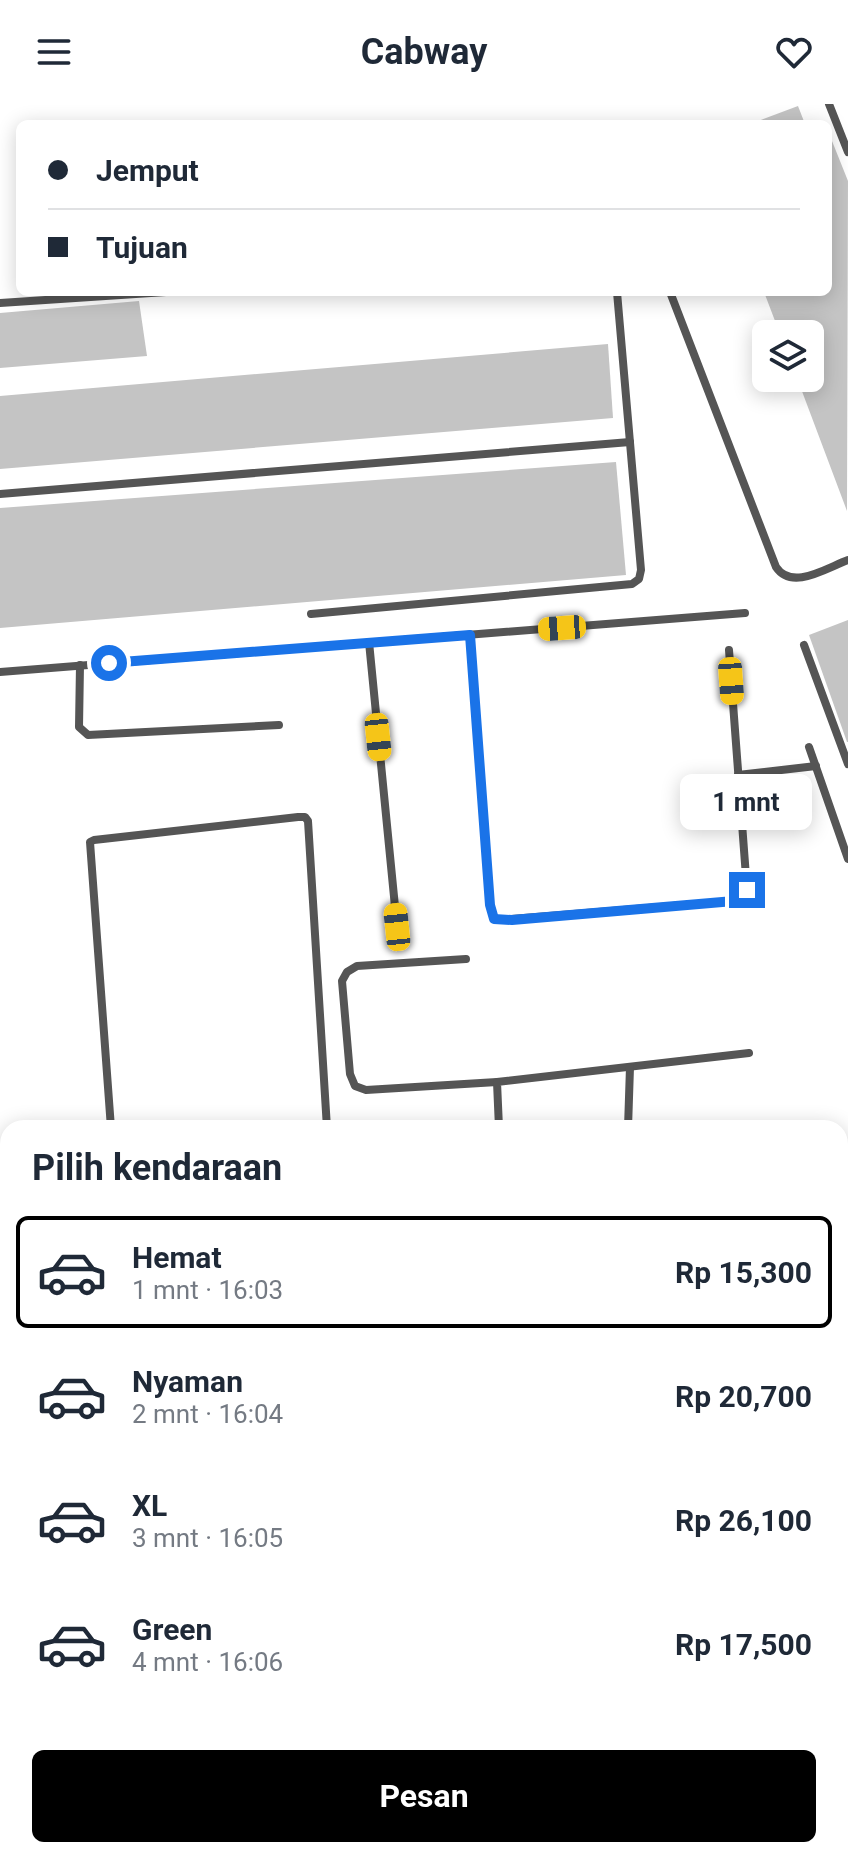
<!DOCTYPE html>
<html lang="id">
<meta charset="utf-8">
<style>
:root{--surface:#fff;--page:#f6f6f7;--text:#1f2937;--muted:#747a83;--line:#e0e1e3;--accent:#000}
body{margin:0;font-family:Roboto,sans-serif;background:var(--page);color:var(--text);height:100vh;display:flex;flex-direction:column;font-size:30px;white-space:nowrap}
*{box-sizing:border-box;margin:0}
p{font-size:26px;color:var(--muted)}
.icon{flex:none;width:44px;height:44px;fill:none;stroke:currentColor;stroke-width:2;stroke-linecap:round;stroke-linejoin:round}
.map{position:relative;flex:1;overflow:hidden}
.drawer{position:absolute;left:0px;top:1016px;width:848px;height:738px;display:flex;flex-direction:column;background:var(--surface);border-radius:24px 24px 0 0;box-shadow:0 4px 20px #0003}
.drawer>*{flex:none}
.guide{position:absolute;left:16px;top:16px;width:816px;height:176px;border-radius:12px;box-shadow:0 4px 20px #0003;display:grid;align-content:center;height:176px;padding:0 32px;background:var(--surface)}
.tools{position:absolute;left:752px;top:216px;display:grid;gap:16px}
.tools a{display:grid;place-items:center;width:72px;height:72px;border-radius:12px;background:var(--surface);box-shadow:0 4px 20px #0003;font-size:40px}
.end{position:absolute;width:36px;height:36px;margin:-18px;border:10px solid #1a73e8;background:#fff;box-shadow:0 0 0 4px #fff}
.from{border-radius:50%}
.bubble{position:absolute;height:56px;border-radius:12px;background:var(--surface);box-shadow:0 4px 20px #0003;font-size:26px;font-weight:700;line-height:56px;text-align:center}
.car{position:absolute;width:24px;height:48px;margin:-24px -12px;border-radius:10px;box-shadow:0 0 6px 2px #0007;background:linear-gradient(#f5c518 24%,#345 0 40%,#f5c518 0 76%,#345 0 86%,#f5c518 0)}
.guide b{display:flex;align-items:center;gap:28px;height:76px;font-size:30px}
.guide b+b{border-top:2px solid var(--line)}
.guide i{width:20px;height:20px;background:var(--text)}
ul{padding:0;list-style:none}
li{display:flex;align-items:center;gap:24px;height:112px;margin:0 16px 12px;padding:0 16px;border:4px solid transparent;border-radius:12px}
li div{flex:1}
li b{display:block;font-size:30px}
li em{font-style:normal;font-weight:700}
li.active{border-color:var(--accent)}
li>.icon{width:72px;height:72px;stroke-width:1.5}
h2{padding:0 32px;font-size:36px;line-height:96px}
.cta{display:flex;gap:16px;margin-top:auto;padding:16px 32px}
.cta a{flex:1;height:92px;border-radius:12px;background:var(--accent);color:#fff;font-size:32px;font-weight:700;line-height:92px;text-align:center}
header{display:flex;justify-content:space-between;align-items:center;height:104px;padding:0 32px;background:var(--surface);font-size:36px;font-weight:700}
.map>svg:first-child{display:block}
.building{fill:#c4c4c4}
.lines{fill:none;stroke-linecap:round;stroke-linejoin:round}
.trunk-casing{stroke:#dbdbdb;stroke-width:26}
.service{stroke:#555;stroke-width:8}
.trunk{stroke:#000;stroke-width:22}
.route{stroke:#1a73e8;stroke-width:10}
</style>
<header><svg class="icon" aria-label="menu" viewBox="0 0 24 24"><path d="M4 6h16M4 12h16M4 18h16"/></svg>Cabway<svg class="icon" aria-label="heart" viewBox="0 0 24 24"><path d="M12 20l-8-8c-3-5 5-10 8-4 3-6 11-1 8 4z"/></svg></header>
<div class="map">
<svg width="848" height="1753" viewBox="0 0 848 1753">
<rect width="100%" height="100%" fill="#fff"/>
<g class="building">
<path d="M 798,2 L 805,20 L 753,20 L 753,19 Z"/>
<path d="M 828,27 L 848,77 L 847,407 L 797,274 L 810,274 L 810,230 L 780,230 L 764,188 L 828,188 Z"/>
<path d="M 139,197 L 147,252 L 0,264 L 0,209 Z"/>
<path d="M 608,240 L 613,314 L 0,365 L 0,292 Z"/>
<path d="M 616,358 L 626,471 L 0,524 L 0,404 Z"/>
<path d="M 848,516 L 848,638 L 847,638 L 809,531 Z"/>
</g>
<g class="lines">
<g class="trunk-casing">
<g id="trunk">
<path d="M 840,1102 L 848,1102"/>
<path d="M 0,1174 L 8,1173"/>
</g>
</g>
<g class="service">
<path d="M 829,0 L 848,48"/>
<path d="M 670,188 L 776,463 C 792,487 826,464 848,456"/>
<path d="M 0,199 L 166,188"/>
<path d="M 0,390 L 630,338"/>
<path d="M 311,510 L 632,480 L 639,475 L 641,466 L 617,188"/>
<path d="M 470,531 L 490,801 L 493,812 L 498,816 L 734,797 L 742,793 L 747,786 L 729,546"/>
<path d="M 369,538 L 397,823"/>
<path d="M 804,541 L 848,660"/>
<path d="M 80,561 L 79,623 L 88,631 L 279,621"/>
<path d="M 0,568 L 745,509"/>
<path d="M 809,643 L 848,755"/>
<path d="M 738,671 L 816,662"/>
<path d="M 466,855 L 357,862 L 347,868 L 342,877 L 350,970 L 355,982 L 366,986 L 497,978"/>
<path d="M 111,1024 L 90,738 L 94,736 L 298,713 L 305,713 L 308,717 L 327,1024"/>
<path d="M 499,1024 L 497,978 L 749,949"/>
<path d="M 628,1024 L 630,963"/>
<path d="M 0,1097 L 8,1096"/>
<path d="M 840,1329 L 848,1328"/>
<path d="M 840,1726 L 848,1718"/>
<path d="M 381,1746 L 385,1753"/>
<path d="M 436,1746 L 440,1753"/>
<path d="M 620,1746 L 624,1753"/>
<path d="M 789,1746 L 794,1753"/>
<path d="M 810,1753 L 818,1746"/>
</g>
<use href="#trunk" class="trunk"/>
</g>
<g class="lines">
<path class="route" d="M 109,559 L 470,531 L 490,801 L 494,815 L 512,816 L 734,797 L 742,793 L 747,786"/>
</g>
</svg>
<div class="tools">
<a><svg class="icon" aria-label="layers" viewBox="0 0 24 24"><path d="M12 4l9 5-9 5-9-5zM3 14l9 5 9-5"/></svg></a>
</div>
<i class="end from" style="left:109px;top:559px"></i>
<i class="end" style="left:747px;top:786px"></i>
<div class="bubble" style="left:680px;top:670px;width:132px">1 mnt</div>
<i class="car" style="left:562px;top:524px;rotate:266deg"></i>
<i class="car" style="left:731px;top:577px;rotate:176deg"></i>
<i class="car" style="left:378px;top:633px;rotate:174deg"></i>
<i class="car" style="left:397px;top:823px;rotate:354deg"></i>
<div class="guide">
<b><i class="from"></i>Jemput</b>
<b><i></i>Tujuan</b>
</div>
<section class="drawer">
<h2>Pilih kendaraan</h2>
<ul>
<li class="active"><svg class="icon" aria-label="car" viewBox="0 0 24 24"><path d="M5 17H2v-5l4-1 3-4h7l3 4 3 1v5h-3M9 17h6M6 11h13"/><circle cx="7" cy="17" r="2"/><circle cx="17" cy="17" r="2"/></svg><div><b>Hemat</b><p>1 mnt · 16:03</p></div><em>Rp 15,300</em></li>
<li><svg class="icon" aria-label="car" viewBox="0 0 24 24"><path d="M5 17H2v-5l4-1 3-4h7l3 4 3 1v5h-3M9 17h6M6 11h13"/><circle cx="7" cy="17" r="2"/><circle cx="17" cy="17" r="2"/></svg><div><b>Nyaman</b><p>2 mnt · 16:04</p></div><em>Rp 20,700</em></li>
<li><svg class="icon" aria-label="car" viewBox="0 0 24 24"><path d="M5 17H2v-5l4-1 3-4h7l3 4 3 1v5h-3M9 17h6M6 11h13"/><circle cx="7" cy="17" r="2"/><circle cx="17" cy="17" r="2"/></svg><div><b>XL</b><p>3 mnt · 16:05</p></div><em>Rp 26,100</em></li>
<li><svg class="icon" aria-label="car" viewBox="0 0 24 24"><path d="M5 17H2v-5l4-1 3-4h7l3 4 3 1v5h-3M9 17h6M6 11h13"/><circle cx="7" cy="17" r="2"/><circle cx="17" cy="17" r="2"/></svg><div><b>Green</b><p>4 mnt · 16:06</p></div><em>Rp 17,500</em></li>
</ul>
<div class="cta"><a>Pesan</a></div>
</section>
</div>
